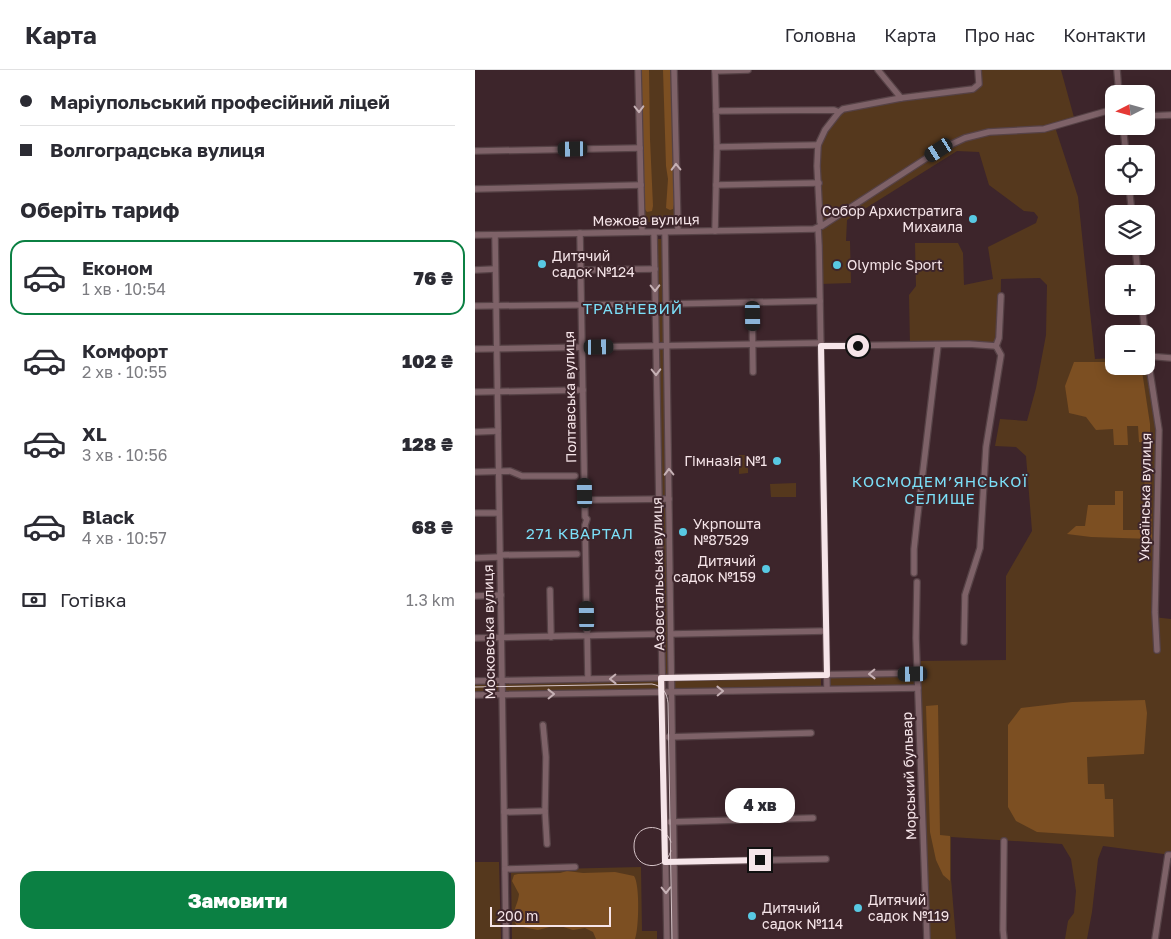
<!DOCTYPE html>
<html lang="uk">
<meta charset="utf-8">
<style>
:root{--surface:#fff;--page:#f7f7f7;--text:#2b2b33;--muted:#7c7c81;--line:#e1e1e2;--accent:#0b8043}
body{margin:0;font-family:"Golos Text",sans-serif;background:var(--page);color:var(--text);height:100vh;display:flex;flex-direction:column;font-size:19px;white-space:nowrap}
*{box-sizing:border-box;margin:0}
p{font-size:16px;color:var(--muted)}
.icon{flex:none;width:28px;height:28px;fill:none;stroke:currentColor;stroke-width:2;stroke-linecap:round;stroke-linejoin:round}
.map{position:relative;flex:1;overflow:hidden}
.drawer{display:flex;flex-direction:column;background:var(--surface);width:475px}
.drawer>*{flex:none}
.banner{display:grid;align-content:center;height:110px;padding:0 20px;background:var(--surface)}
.needle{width:32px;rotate:264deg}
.controls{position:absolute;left:630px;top:15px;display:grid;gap:10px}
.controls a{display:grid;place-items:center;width:50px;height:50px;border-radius:10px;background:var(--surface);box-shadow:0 2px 12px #0003;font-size:25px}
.scale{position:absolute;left:15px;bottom:12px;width:121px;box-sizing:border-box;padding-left:5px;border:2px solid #f6e5e9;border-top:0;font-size:14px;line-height:18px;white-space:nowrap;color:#f6e5e9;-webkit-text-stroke:4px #3d252b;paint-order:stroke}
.end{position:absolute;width:22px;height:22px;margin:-11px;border:6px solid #f6e5e9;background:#111;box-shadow:0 0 0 2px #111}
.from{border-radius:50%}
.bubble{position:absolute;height:35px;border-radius:15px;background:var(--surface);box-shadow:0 2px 12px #0003;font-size:16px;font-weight:800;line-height:35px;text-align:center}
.car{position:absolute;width:15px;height:30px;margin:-15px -8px;border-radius:6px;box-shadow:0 0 4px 1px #0007;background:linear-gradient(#222 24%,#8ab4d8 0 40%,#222 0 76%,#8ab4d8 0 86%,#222 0)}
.banner b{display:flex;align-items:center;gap:18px;height:48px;font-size:19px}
.banner b+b{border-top:1px solid var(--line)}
.banner i{width:12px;height:12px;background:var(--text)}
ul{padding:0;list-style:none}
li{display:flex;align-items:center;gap:15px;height:75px;margin:0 10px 8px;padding:0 10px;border:2px solid transparent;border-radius:15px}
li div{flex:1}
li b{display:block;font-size:19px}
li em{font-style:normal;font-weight:800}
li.active{border-color:var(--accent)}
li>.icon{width:45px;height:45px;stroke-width:1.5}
h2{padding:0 20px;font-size:22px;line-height:60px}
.pay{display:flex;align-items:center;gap:12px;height:55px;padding:0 20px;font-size:19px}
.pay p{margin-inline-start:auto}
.primary-button{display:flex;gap:10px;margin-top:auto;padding:10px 20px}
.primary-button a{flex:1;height:58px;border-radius:15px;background:var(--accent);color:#fff;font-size:20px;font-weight:800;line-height:58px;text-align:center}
header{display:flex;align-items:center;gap:30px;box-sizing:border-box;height:70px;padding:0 25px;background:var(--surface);border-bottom:1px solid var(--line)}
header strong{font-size:24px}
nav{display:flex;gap:28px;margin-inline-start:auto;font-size:18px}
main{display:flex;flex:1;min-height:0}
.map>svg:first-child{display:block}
.green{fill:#55381d}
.forest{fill:#7c4f22}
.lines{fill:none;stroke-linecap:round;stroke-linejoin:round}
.minor-casing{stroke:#564246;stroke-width:8}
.minor{stroke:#7e6268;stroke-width:5.5}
.tram{stroke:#d6c4c8;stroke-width:1}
.oneway{stroke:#c6b1b5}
.route{stroke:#f6e5e9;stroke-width:6}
.poi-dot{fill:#58c9e3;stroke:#3d252b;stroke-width:2}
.labels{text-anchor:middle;stroke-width:4;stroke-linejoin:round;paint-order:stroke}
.poi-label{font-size:14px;fill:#f6e5e9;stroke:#3d252b;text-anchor:start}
.street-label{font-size:14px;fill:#f6e5e9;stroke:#3d252b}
.neighbourhood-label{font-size:15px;letter-spacing:1px;fill:#7ce0f9;stroke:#3d252b}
</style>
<header>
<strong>Карта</strong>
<nav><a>Головна</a><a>Карта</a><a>Про нас</a><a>Контакти</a></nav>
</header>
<main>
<section class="drawer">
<div class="banner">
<b><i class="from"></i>Маріупольський професійний ліцей</b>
<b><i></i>Волгоградська вулиця</b>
</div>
<h2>Оберіть тариф</h2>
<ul>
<li class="active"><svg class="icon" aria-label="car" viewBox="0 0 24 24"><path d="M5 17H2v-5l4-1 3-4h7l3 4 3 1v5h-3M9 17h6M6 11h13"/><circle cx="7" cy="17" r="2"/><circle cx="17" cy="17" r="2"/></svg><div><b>Економ</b><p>1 хв · 10:54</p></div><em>76 ₴</em></li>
<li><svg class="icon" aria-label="car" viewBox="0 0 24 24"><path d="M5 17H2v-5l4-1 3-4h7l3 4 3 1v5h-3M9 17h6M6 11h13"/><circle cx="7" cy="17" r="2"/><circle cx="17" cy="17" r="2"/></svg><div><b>Комфорт</b><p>2 хв · 10:55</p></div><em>102 ₴</em></li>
<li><svg class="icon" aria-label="car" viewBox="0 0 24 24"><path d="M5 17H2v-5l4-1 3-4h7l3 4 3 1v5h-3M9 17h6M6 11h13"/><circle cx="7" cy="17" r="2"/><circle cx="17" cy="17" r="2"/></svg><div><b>XL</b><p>3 хв · 10:56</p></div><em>128 ₴</em></li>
<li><svg class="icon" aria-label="car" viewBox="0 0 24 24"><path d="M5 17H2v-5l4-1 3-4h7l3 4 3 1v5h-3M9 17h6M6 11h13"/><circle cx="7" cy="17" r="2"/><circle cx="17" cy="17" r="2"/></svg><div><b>Black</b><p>4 хв · 10:57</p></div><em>68 ₴</em></li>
</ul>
<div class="pay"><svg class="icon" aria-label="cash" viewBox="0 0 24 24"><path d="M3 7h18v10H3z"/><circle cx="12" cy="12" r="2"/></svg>Готівка<p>1.3 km</p></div>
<div class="primary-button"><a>Замовити</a></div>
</section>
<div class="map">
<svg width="696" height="869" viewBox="0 0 696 869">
<rect width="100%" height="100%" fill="#3d252b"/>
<g class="green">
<path d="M 164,0 L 198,0 L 201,145 L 198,152 L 170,152 L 168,147 Z"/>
<path d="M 503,0 L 586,0 L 600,51 L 580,57 L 603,127 L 620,289 L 639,288 L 639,296 L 671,296 L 671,290 L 682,353 L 678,547 L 696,549 L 696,785 L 628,776 L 623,789 L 617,842 L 612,869 L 590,869 L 593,851 L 599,843 L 601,821 L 596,789 L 587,774 L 476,767 L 476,809 L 481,869 L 454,869 L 444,591 L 531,590 L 531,506 L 557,461 L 551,386 L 541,377 L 520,376 L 525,349 L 552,351 L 561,318 L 571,265 L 572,215 L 565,208 L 526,209 L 525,272 L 435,275 L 434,225 L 441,216 L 440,173 L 483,173 L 488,183 L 489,215 L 518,209 L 513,177 L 561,153 L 563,147 L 559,142 L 549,141 L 514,115 L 504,82 L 482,81 L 372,150 L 371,171 L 375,171 L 376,213 L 345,214 L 342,96 L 346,68 L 368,39 L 501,18 Z"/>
<path d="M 180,169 L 189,169 L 196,607 L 187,607 Z"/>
<path d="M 264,385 L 273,385 L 273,403 L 264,404 Z"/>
<path d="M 321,413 L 321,427 L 296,427 L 295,414 Z"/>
<path d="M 441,605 L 442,617 L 355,618 L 355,606 Z"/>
<path d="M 346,607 L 346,618 L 198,620 L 198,609 Z"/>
<path d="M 185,610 L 186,621 L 28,623 L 28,612 Z"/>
<path d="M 26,612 L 26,623 L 0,624 L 0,613 Z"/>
<path d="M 0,792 L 24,792 L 26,869 L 0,869 Z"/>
<path d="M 166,797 L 167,861 L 182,861 L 182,869 L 37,869 L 36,800 Z"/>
</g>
<g class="forest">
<path d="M 165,0 L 174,0 L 175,69 L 178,136 L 177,141 L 172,142 L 169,138 L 168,119 Z"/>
<path d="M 188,0 L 196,0 L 200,130 L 198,139 L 195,140 L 191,138 L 193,109 L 191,96 Z"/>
<path d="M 599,292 L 639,292 L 639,296 L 653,296 L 654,302 L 667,301 L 675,354 L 677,469 L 616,467 L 592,464 L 601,456 L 610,456 L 613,435 L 640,435 L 640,421 L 648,421 L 648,460 L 670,460 L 669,373 L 664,372 L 663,356 L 652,356 L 653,375 L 639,375 L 638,359 L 621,360 L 611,347 L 594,343 L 590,316 Z"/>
<path d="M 670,630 L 672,643 L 669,684 L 612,687 L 613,714 L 629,714 L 630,729 L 638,729 L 639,767 L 562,762 L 541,751 L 533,737 L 533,655 L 546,638 L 597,632 Z"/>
<path d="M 463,635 L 465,765 L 475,766 L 475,811 L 468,805 L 461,790 L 455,762 L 451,636 Z"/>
<path d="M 92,801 L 108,803 L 140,802 L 159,806 C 165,814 164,859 160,869 L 121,869 L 118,862 L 110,858 L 98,860 L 82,855 L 63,860 L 42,856 C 34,844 43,836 44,824 L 37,811 L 39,805 L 43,804 L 85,803 Z"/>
</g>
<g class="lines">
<g class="minor-casing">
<g id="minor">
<path d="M 163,0 L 167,162"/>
<path d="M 199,0 L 203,161"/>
<path d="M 240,0 L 242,77 L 240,161"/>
<path d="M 403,0 L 426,28"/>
<path d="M 642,0 L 644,24"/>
<path d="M 240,1 L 273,0"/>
<path d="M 241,41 L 359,40 L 364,42"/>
<path d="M 671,46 L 696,45"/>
<path d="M 648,56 L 651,84"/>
<path d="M 242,77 L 343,75"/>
<path d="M 0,81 L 165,78"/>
<path d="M 241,115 L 344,113"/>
<path d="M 654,116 L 657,144"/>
<path d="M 0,119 L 166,115"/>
<path d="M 347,156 L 345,152 L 342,96 L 343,75 L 350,60 L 364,42 L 368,39 L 426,28 L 498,19 L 504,14 L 503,0"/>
<path d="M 343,158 L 344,176 L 352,619"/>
<path d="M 179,162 L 192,869"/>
<path d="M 190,162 L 200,869"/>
<path d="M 105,163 L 110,447 L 112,449 L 110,455 L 113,609"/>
<path d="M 0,165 L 339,159 L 350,154 L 464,80 L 490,68 L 514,62 L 569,59 L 639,39"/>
<path d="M 20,165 L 31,869"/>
<path d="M 660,176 L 663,204"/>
<path d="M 0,200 L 20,199"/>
<path d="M 106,200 L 180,199"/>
<path d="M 277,232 L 278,302"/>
<path d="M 191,234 L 345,231"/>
<path d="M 0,236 L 180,234"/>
<path d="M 667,236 L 670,264"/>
<path d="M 346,276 L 494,274 L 521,276 L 524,268 L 526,226"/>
<path d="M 671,276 L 684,360 L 680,542 L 682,580"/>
<path d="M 0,279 L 346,273"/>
<path d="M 672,286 L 696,288"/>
<path d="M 0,322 L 108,320"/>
<path d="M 0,362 L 23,361"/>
<path d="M 0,402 L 35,401 L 47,406 L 100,406"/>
<path d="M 110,430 L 194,429"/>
<path d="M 0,443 L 24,443"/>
<path d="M 25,485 L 102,484"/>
<path d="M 0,488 L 25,487"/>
<path d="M 439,503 L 439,479 L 442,451 L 463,275"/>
<path d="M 442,512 L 441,568 L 452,869"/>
<path d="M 75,520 L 76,567"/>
<path d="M 0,526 L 26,525"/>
<path d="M 196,564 L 351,561"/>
<path d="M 0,568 L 186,564"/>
<path d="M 489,572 L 490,525 L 505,478 L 511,377 L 526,285 L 521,276"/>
<path d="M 0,611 L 443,603"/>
<path d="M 0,625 L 443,618"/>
<path d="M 68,655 L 71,687 L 70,741 L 72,774"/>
<path d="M 193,667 L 336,663"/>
<path d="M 29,742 L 70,741"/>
<path d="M 195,752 L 338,748"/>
<path d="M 529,771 L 528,860 L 529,869"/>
<path d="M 196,792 L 351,789"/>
<path d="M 30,799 L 100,797"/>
<path d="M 680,869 L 693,785 L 696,785"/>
</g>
</g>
<use href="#minor" class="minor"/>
<g class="tram">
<path d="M 0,617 L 177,614 C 188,616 192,623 193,633 L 197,869"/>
<path d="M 196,772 C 188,750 158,754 159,777 C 159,799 189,803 196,781"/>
</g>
</g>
<defs><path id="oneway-chevron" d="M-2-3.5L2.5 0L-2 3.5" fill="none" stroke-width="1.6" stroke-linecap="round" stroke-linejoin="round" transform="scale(1.25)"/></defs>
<g class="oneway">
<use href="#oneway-chevron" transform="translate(164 39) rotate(89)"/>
<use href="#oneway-chevron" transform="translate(201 97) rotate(-91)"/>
<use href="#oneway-chevron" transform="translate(180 218) rotate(89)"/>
<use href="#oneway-chevron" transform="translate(181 302) rotate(89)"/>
<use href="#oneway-chevron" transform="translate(194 402) rotate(-91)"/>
<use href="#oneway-chevron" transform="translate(397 604) rotate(179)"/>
<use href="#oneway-chevron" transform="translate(138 609) rotate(179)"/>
<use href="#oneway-chevron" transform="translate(245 621) rotate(-1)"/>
<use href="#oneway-chevron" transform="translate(76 624) rotate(-1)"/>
<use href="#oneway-chevron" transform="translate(191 820) rotate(89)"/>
</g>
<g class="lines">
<path class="route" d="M 285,790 L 190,792 L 186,608 L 352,605 L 346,276 L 383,276"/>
</g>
<g class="poi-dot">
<circle cx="498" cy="149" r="5"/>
<circle cx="67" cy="194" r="5"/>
<circle cx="362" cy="195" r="5"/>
<circle cx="302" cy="391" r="5"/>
<circle cx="208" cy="462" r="5"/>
<circle cx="291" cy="499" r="5"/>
<circle cx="383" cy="838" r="5"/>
<circle cx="277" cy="846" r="5"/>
</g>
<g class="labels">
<g class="poi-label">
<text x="488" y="146" text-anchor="end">Собор Архистратига<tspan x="488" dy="16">Михаила</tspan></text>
<text x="77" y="191">Дитячий<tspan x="77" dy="16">садок №124</tspan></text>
<text x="372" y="200">Olympic Sport</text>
<text x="292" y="396" text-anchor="end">Гімназія №1</text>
<text x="218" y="459">Укрпошта<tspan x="218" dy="16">№87529</tspan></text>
<text x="281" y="496" text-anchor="end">Дитячий<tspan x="281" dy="16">садок №159</tspan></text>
<text x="393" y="835">Дитячий<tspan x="393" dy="16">садок №119</tspan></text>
<text x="287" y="843">Дитячий<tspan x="287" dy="16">садок №114</tspan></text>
</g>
<g class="street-label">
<text transform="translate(171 150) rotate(-1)" y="5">Межова вулиця</text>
<text transform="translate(95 327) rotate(-91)" y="5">Полтавська вулиця</text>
<text transform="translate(670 427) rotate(-89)" y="5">Українська вулиця</text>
<text transform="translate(183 504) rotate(-91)" y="5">Азовстальська вулиця</text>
<text transform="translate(14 562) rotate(-91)" y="5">Московська вулиця</text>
<text transform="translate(434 706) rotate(-92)" y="5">Морський бульвар</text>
</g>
<g class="neighbourhood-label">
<text x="158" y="244">ТРАВНЕВИЙ</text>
<text x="465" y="417">КОСМОДЕМ’ЯНСЬКОЇ<tspan x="465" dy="17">СЕЛИЩЕ</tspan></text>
<text x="105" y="469">271 КВАРТАЛ</text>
</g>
</g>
</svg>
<div class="controls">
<a><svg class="needle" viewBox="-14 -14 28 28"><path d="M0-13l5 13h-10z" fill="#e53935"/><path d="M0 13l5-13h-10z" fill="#7c7c81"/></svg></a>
<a><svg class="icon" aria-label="locate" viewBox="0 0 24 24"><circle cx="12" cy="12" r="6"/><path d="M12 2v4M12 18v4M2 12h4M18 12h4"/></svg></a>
<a><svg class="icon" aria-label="layers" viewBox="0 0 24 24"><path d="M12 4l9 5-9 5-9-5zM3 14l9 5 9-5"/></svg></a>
<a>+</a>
<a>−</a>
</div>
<div class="scale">200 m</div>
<i class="end from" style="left:383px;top:276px"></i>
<i class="end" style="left:285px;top:790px"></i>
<div class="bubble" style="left:250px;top:718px;width:70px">4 хв</div>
<i class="car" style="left:98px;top:79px;rotate:269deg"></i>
<i class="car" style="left:464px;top:80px;rotate:237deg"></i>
<i class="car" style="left:278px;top:246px;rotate:179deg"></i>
<i class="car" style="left:124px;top:277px;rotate:89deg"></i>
<i class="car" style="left:110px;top:423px;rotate:359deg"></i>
<i class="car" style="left:112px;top:546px;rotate:359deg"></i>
<i class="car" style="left:438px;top:604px;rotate:269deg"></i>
</div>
</main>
